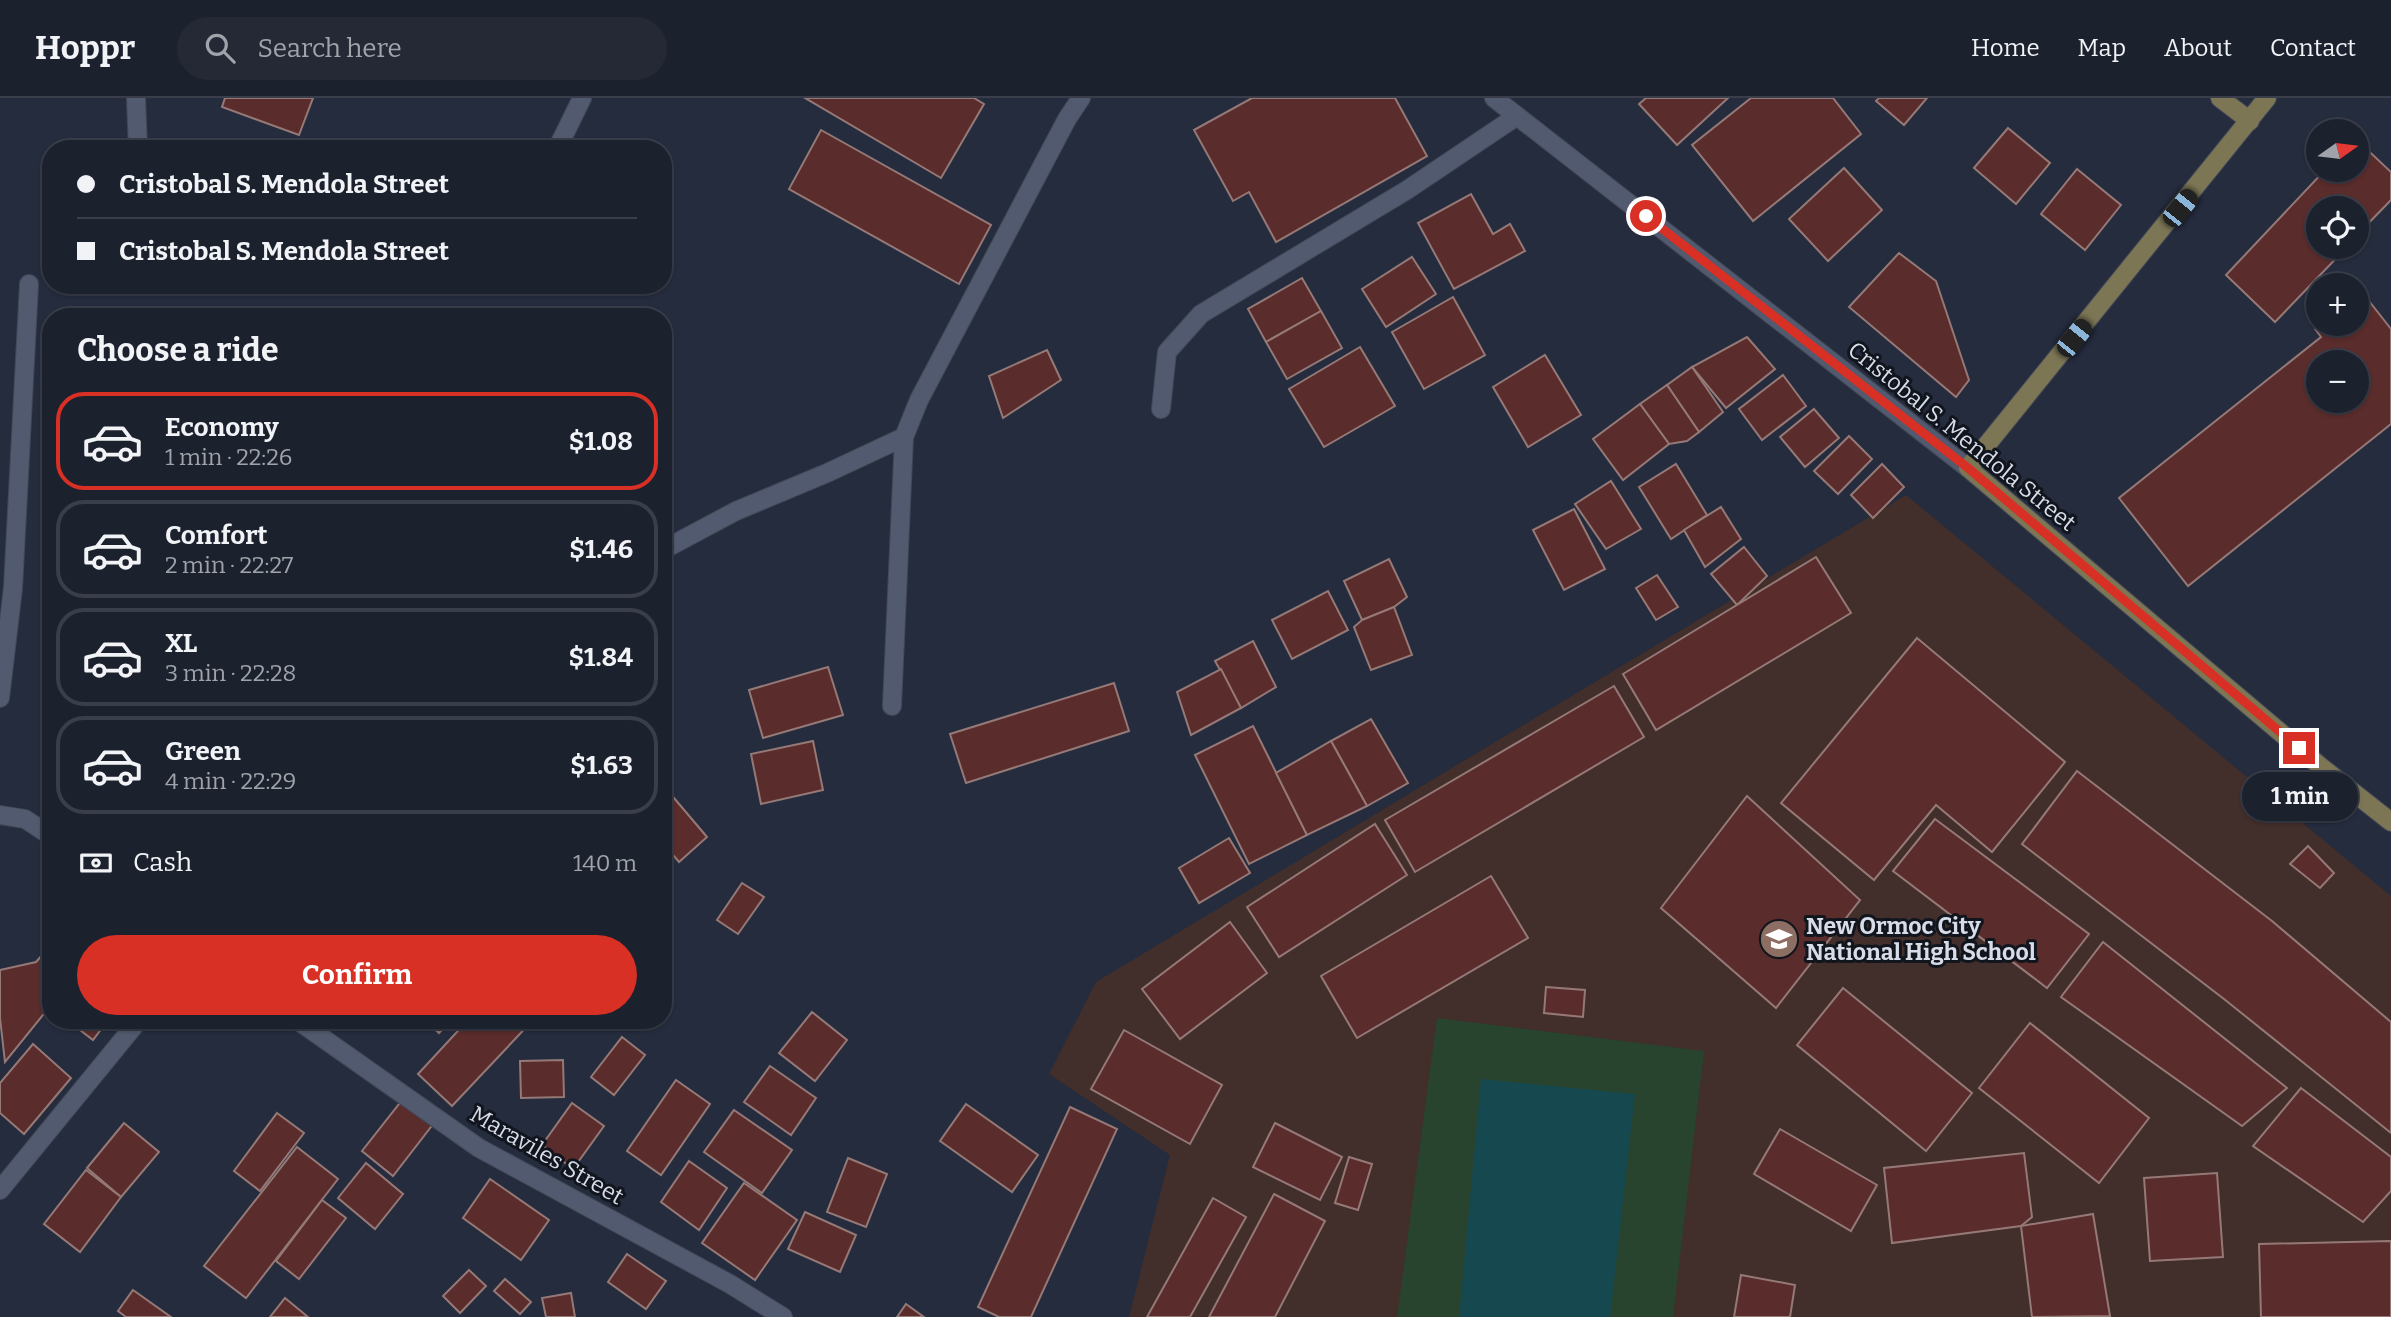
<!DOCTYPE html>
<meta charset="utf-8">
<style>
:root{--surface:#1c212e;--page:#252936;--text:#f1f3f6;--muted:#a0a3aa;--line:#3a3e4a;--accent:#d93025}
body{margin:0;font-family:Bitter,serif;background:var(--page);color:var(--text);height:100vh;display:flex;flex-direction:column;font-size:26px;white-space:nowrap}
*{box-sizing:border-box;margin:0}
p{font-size:23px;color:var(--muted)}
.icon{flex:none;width:38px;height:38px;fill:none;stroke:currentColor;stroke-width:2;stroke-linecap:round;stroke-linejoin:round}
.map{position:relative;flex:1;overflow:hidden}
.sheet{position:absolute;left:42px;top:210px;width:630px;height:721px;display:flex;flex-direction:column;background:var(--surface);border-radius:28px;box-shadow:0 2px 5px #0004,0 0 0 2px var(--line)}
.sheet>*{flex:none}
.top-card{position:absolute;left:42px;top:42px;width:630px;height:154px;border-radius:28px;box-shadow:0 2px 5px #0004,0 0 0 2px var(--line);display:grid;align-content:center;height:154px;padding:0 35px;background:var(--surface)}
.needle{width:46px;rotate:76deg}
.controls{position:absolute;left:2306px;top:21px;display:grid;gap:14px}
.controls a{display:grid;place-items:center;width:63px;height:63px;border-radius:50%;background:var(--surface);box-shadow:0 2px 5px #0004,0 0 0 2px var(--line);font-size:35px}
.end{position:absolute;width:32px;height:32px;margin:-16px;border:9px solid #d93025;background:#fff;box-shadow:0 0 0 4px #fff}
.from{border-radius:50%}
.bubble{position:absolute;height:49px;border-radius:24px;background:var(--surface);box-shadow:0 2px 5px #0004,0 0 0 2px var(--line);font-size:23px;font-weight:700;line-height:49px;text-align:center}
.car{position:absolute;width:21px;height:42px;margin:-21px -10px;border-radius:9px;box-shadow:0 0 5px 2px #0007;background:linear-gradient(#222 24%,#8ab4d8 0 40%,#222 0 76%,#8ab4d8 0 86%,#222 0)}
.top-card b{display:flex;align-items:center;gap:24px;height:66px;font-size:26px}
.top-card b+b{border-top:2px solid var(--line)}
.top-card i{width:18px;height:18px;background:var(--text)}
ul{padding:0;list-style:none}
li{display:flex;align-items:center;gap:21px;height:98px;margin:0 14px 10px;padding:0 21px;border:4px solid var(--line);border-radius:28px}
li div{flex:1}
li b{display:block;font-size:26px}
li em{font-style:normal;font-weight:700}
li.on{border-color:var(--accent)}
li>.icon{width:63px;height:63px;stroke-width:1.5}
h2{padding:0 35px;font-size:32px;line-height:84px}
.pay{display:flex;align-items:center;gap:18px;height:77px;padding:0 35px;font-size:26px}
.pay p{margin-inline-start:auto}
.action{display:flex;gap:14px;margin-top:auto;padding:14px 35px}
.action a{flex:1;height:80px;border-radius:42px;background:var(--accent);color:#fff;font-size:28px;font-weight:700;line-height:80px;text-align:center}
header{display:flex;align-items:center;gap:42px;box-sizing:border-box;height:98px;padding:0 35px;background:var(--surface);border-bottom:2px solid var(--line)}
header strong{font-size:33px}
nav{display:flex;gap:38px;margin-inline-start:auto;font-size:24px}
.search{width:490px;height:63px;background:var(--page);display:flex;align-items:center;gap:18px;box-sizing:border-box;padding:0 24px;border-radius:38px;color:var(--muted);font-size:26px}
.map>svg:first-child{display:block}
.education{fill:#422e2a}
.green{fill:#29442e}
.water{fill:#16484f}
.building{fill:#5a2c2c;stroke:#957977;stroke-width:2;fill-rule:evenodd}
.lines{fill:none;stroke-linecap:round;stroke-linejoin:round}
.street-casing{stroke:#424857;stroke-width:20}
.secondary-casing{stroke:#424857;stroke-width:20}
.street{stroke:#515a6e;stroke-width:18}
.secondary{stroke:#7c7655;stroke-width:18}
.route{stroke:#d93025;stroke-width:9}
.labels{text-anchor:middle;stroke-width:6;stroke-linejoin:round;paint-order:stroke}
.street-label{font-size:23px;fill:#d7dce8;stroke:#11151d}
.poi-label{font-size:23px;font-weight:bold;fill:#d7dce8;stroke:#11151d;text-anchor:start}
</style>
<header>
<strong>Hoppr</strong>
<div class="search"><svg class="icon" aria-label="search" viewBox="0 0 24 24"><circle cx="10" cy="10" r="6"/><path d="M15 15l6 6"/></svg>Search here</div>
<nav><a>Home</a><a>Map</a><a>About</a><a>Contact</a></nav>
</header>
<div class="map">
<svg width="2391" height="1219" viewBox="0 0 2391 1219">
<rect width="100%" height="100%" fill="#252c3e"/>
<path class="education" d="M 1906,397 L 2391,798 L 2391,1219 L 1129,1219 L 1170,1057 L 1049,976 L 1096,884 Z"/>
<path class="green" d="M 1437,920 L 1704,953 L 1673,1219 L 1397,1219 Z"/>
<path class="water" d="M 1481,981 L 1635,996 L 1610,1219 L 1459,1219 Z"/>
<g class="building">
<path d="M 225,0 L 313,0 L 299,37 L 222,9 Z"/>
<path d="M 805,0 L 974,0 L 984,6 L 941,80 Z"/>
<path d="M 1252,0 L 1395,0 L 1427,58 L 1276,144 L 1249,94 L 1233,103 L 1194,32 Z"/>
<path d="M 1646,0 L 1728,0 L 1677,47 L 1639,6 Z"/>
<path d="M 1751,0 L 1833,0 L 1861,36 L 1753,123 L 1692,47 Z"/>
<path d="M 1879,0 L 1927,0 L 1904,27 L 1876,3 Z"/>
<path d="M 2008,30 L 2050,65 L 2016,106 L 1974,70 Z"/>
<path d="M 821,32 L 991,127 L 959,186 L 789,91 Z"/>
<path d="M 2357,42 L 2391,74 L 2391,102 L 2357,137 L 2357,110 L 2319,110 L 2319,149 L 2347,149 L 2275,224 L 2226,177 L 2325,72 L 2357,72 Z"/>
<path d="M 1844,70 L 1882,112 L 1828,163 L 1789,121 Z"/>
<path d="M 2077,71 L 2121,107 L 2085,152 L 2041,116 Z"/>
<path d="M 1471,96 L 1493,136 L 1510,126 L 1525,153 L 1454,191 L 1418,125 Z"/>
<path d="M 1899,155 L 1936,183 L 1969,282 L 1956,299 L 1849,209 Z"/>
<path d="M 1412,159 L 1436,196 L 1386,229 L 1362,191 Z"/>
<path d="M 1302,180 L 1321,213 L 1266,244 L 1248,211 Z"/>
<path d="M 2362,194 L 2391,231 L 2391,326 L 2188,488 L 2119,400 L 2321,239 L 2315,231 L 2322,226 L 2357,226 L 2357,198 ZM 2319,264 L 2357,264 L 2357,303 L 2319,303 Z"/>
<path d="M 1453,199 L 1485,257 L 1424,291 L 1392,234 Z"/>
<path d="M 1321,213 L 1342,250 L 1287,281 L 1266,244 Z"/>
<path d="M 1747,239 L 1775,271 L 1726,310 L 1692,269 Z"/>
<path d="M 1360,249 L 1395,308 L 1324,349 L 1289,291 Z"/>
<path d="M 1047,252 L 1061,282 L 1003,320 L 989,278 Z"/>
<path d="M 1545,257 L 1581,317 L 1528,349 L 1493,289 Z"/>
<path d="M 1692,269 L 1723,314 L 1699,334 L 1667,287 Z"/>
<path d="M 1783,277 L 1806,308 L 1762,342 L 1739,311 Z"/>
<path d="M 1667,287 L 1699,334 L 1687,343 L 1669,346 L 1640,306 Z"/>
<path d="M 1640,306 L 1669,346 L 1623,382 L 1593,341 Z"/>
<path d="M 1814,311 L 1839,340 L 1805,369 L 1780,339 Z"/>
<path d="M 1849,338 L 1872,361 L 1838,396 L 1814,373 Z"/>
<path d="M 1676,366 L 1707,417 L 1671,441 L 1639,389 Z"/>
<path d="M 1882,366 L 1904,389 L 1873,420 L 1851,397 Z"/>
<path d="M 1611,383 L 1641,431 L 1606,451 L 1575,406 Z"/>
<path d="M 1721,409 L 1741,441 L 1705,469 L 1684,432 Z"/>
<path d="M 1574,411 L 1605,471 L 1564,492 L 1533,432 Z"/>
<path d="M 1744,449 L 1767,478 L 1737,507 L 1711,476 Z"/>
<path d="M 1816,459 L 1851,515 L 1656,632 L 1623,576 Z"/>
<path d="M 1389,461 L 1407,499 L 1394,509 L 1362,522 L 1344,483 Z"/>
<path d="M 1657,477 L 1678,509 L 1656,522 L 1636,490 Z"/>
<path d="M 1328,493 L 1348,532 L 1292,561 L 1272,522 Z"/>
<path d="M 1394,509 L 1412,557 L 1371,572 L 1354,529 L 1362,522 Z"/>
<path d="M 1917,540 L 2065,664 L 1992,754 L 1936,707 L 1874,782 L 1781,705 Z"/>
<path d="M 1253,543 L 1276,589 L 1241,610 L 1215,563 Z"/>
<path d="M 828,569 L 843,617 L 763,640 L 749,592 Z"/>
<path d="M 1221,571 L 1241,610 L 1191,637 L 1177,594 Z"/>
<path d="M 1114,585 L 1129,633 L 966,685 L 950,636 Z"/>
<path d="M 1614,588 L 1644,639 L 1415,774 L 1385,722 Z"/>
<path d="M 1371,621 L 1408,685 L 1367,708 L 1331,643 Z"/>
<path d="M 1253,628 L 1307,737 L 1249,766 L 1195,657 Z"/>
<path d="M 813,643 L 823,692 L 761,706 L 751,656 Z"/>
<path d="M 1331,643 L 1367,708 L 1307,737 L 1276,675 Z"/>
<path d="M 2077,673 L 2272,823 L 2391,924 L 2391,1035 L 2224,901 L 2022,746 Z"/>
<path d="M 1747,698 L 1860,802 L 1776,910 L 1661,810 Z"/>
<path d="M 674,700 L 707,739 L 679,764 L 663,745 L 663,709 Z"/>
<path d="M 1935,721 L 2089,836 L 2047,890 L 1893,773 Z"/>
<path d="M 1375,726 L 1407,777 L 1279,859 L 1247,809 Z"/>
<path d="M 1229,740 L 1250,775 L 1199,805 L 1179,770 Z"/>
<path d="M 2308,748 L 2334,775 L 2320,790 L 2290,766 Z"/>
<path d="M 1491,778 L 1528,840 L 1357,940 L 1321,878 Z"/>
<path d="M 742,785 L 764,799 L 738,836 L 717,822 Z"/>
<path d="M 1230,824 L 1267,875 L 1180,941 L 1142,891 Z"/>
<path d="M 2103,844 L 2287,990 L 2242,1028 L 2061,899 Z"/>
<path d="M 51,847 L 51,907 L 5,964 L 0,920 L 0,872 L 36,864 Z"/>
<path d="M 1546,889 L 1585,892 L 1583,919 L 1544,915 Z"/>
<path d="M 1843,890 L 1972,995 L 1926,1053 L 1797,947 Z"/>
<path d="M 812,914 L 847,942 L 815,983 L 779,955 Z"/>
<path d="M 67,922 L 108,922 L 93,942 Z"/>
<path d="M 425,922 L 451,922 L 439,935 Z"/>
<path d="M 468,922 L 533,922 L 452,1008 L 418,976 Z"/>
<path d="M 2030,925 L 2149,1020 L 2099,1085 L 1979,990 Z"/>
<path d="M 1124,932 L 1222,987 L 1190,1046 L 1091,991 Z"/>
<path d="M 622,939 L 645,957 L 614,997 L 591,979 Z"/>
<path d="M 33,946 L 71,980 L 24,1036 L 0,1015 L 0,985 Z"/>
<path d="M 563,962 L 564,999 L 521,1000 L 520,963 Z"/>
<path d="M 770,968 L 816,1000 L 791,1037 L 744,1004 Z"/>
<path d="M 676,982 L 710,1006 L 661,1077 L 627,1053 Z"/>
<path d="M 2301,990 L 2391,1059 L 2391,1093 L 2363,1124 L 2253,1048 Z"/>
<path d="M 403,1001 L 434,1025 L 393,1078 L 362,1053 Z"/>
<path d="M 572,1005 L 604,1028 L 573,1071 L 542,1047 Z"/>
<path d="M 966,1006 L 1038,1057 L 1012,1094 L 940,1043 Z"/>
<path d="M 1070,1009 L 1117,1031 L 1031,1219 L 999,1219 L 978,1209 Z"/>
<path d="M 734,1012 L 792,1052 L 762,1095 L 704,1054 Z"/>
<path d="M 277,1015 L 304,1035 L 260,1093 L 234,1073 Z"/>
<path d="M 124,1025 L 159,1054 L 121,1099 L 87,1070 Z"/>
<path d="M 1275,1025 L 1342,1059 L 1320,1102 L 1253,1069 Z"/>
<path d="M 1780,1031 L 1877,1087 L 1851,1133 L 1754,1076 Z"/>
<path d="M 297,1049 L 338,1081 L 246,1200 L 204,1168 Z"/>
<path d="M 2024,1055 L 2032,1119 L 2021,1128 L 1892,1145 L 1884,1070 Z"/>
<path d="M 1349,1059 L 1372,1066 L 1358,1112 L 1335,1105 Z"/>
<path d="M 848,1060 L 887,1076 L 866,1129 L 827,1114 Z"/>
<path d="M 689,1063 L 727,1090 L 699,1132 L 661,1104 Z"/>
<path d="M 366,1065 L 403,1096 L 375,1131 L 338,1100 Z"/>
<path d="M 86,1072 L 121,1099 L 80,1154 L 44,1126 Z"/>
<path d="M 2217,1075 L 2223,1159 L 2150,1163 L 2144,1080 Z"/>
<path d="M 490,1081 L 549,1122 L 521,1162 L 463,1120 Z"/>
<path d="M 744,1085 L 797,1122 L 755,1182 L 702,1145 Z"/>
<path d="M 1274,1096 L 1325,1123 L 1275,1219 L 1209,1219 Z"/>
<path d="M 1213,1100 L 1246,1119 L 1190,1219 L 1147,1219 Z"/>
<path d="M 322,1102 L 346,1120 L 299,1181 L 276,1163 Z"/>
<path d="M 805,1114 L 856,1137 L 840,1174 L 788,1151 Z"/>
<path d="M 2093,1116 L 2110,1218 L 2032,1219 L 2021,1128 Z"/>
<path d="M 2391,1143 L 2391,1219 L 2261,1219 L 2259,1146 Z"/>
<path d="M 627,1156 L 666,1183 L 646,1211 L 608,1184 Z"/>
<path d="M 469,1172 L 486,1188 L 460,1215 L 443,1198 Z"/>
<path d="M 1741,1177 L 1795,1187 L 1790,1219 L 1734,1219 Z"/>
<path d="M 505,1181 L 531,1204 L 520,1216 L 494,1193 Z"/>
<path d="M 133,1192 L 171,1219 L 126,1219 L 118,1213 Z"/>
<path d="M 571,1195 L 575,1219 L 546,1219 L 542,1200 Z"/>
<path d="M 285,1200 L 308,1219 L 270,1219 Z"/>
<path d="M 906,1206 L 924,1219 L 897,1219 Z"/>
</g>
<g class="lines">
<g class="street-casing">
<g id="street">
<path d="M 136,0 L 138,51"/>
<path d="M 1494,0 L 1968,370"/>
<path d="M 557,51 L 582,0"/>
<path d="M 1161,311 L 1167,254 L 1201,216 L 1407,92 L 1517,18"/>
<path d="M 663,452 L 736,413 L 827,375 L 904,339 L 919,302 L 1067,21 L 1081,0"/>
<path d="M 0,600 L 13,490 L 29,186"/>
<path d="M 892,608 L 904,339"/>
<path d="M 0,717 L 25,721 L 51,738"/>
<path d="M 297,922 L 479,1050 L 730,1186 L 783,1219"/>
<path d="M 0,1092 L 139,922"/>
</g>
</g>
<g class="secondary-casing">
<g id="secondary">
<path d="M 2220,0 L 2250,23"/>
<path d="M 2267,0 L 1968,370 L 2320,668 L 2391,724"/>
</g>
</g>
<use href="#street" class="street"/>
<use href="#secondary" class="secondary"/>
</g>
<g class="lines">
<path class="route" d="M 1646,118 L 1968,370 L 2299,650"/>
</g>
<defs>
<g id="school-disc" transform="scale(2.0125)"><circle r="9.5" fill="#8d6e63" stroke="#11151d"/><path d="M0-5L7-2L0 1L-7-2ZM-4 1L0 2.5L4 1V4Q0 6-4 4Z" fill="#fff"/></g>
</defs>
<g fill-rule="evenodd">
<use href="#school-disc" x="1779" y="841"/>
</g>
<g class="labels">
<g class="street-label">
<text transform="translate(1962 338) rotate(39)" y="8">Cristobal S. Mendola Street</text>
<text transform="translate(547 1057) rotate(30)" y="8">Maraviles Street</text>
</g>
<g class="poi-label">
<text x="1806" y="836">New Ormoc City<tspan x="1806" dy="26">National High School</tspan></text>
</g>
</g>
</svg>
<div class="controls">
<a><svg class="needle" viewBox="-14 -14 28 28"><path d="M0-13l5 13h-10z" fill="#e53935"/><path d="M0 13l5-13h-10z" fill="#a0a3aa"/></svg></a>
<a><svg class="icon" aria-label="locate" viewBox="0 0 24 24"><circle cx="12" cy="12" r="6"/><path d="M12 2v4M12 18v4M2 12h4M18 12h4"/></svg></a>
<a>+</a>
<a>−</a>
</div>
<i class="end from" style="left:1646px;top:118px"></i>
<i class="end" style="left:2299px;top:650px"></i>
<div class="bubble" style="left:2242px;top:674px;width:116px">1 min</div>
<i class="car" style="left:2180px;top:110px;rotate:39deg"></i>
<i class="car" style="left:2074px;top:240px;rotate:39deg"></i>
<div class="top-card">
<b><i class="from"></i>Cristobal S. Mendola Street</b>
<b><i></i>Cristobal S. Mendola Street</b>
</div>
<section class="sheet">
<h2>Choose a ride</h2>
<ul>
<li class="on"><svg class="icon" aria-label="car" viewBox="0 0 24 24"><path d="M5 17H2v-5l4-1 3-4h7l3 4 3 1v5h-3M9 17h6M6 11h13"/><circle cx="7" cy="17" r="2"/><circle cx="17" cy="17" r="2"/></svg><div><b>Economy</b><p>1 min · 22:26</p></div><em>$1.08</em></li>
<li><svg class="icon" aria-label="car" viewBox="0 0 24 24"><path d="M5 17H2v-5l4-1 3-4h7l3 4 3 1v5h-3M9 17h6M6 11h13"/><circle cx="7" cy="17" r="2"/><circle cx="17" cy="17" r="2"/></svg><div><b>Comfort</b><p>2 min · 22:27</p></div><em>$1.46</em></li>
<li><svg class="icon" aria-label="car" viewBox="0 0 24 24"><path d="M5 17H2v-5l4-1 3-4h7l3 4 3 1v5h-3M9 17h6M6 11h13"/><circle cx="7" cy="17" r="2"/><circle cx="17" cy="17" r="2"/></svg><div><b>XL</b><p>3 min · 22:28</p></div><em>$1.84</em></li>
<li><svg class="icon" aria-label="car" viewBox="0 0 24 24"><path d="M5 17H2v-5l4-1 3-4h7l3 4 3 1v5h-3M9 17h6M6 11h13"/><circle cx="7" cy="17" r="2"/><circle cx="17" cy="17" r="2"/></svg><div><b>Green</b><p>4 min · 22:29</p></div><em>$1.63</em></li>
</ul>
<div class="pay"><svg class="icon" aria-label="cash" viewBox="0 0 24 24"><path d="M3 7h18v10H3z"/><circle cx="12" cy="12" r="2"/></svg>Cash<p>140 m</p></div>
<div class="action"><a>Confirm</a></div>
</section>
</div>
